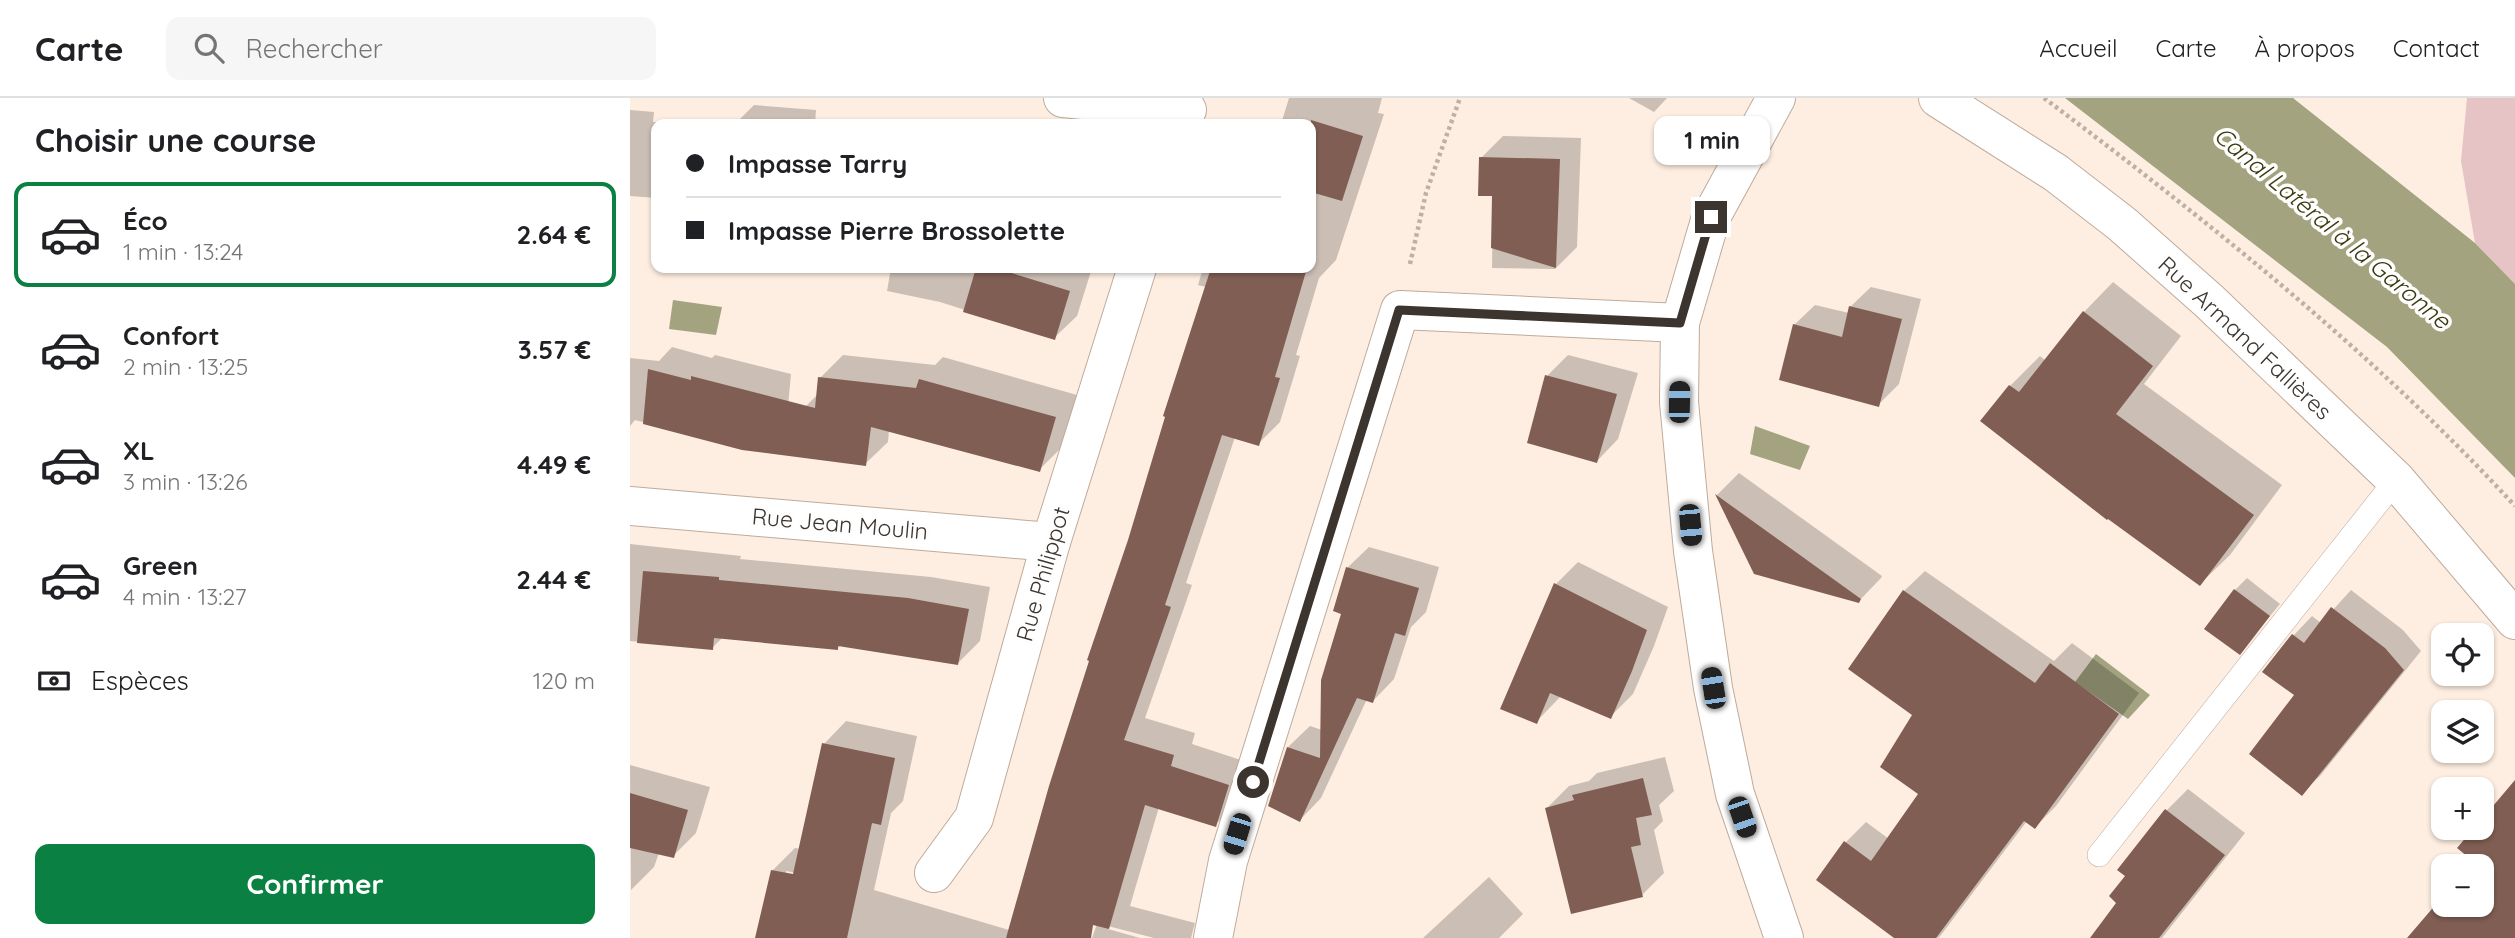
<!DOCTYPE html>
<html lang="fr">
<meta charset="utf-8">
<style>
:root{--surface:#fff;--page:#f6f6f6;--text:#202124;--muted:#757577;--line:#e0e0e0;--accent:#0b8043}
body{margin:0;font-family:Quicksand,sans-serif;background:var(--page);color:var(--text);height:100vh;display:flex;flex-direction:column;font-size:26px;white-space:nowrap}
*{box-sizing:border-box;margin:0}
p{font-size:23px;color:var(--muted)}
.icon{flex:none;width:38px;height:38px;fill:none;stroke:currentColor;stroke-width:2;stroke-linecap:round;stroke-linejoin:round}
.map{position:relative;flex:1;overflow:hidden}
.details{display:flex;flex-direction:column;background:var(--surface);width:630px}
.details>*{flex:none}
.hud{position:absolute;left:21px;top:21px;width:665px;height:154px;border-radius:14px;box-shadow:0 2px 5px #0004;display:grid;align-content:center;height:154px;padding:0 35px;background:var(--surface)}
.controls{position:absolute;left:1801px;top:525px;display:grid;gap:14px}
.controls a{display:grid;place-items:center;width:63px;height:63px;border-radius:14px;background:var(--surface);box-shadow:0 2px 5px #0004;font-size:35px}
.end{position:absolute;width:32px;height:32px;margin:-16px;border:9px solid #3c352f;background:#fff;box-shadow:0 0 0 4px #fff}
.from{border-radius:50%}
.bubble{position:absolute;height:49px;border-radius:14px;background:var(--surface);box-shadow:0 2px 5px #0004;font-size:23px;font-weight:700;line-height:49px;text-align:center}
.car{position:absolute;width:21px;height:42px;margin:-21px -10px;border-radius:9px;box-shadow:0 0 5px 2px #0007;background:linear-gradient(#222 24%,#8ab4d8 0 40%,#222 0 76%,#8ab4d8 0 86%,#222 0)}
.hud b{display:flex;align-items:center;gap:24px;height:66px;font-size:26px}
.hud b+b{border-top:2px solid var(--line)}
.hud i{width:18px;height:18px;background:var(--text)}
ul{padding:0;list-style:none}
li{display:flex;align-items:center;gap:21px;height:105px;margin:0 14px 10px;padding:0 21px;border:4px solid transparent;border-radius:14px}
li div{flex:1}
li b{display:block;font-size:26px}
li em{font-style:normal;font-weight:700}
li.current{border-color:var(--accent)}
li>.icon{width:63px;height:63px;stroke-width:1.5}
h2{padding:0 35px;font-size:32px;line-height:84px}
.pay{display:flex;align-items:center;gap:18px;height:77px;padding:0 35px;font-size:26px}
.pay p{margin-inline-start:auto}
.action{display:flex;gap:14px;margin-top:auto;padding:14px 35px}
.action a{flex:1;height:80px;border-radius:14px;background:var(--accent);color:#fff;font-size:28px;font-weight:700;line-height:80px;text-align:center}
header{display:flex;align-items:center;gap:42px;box-sizing:border-box;height:98px;padding:0 35px;background:var(--surface);border-bottom:2px solid var(--line)}
header strong{font-size:33px}
nav{display:flex;gap:38px;margin-inline-start:auto;font-size:24px}
.search{width:490px;height:63px;background:var(--page);display:flex;align-items:center;gap:18px;box-sizing:border-box;padding:0 24px;border-radius:14px;color:var(--muted);font-size:26px}
main{display:flex;flex:1;min-height:0}
.map>svg:first-child{display:block}
.green{fill:#e6c3c4}
.water{fill:#a3a380}
.shadow{fill:#0003;fill-rule:evenodd}
.building{fill:#805e53}
.lines{fill:none;stroke-linecap:round;stroke-linejoin:round}
.lane-casing{stroke:#beab9c;stroke-width:24}
.street-casing{stroke:#beab9c;stroke-width:40}
.path{stroke:#bdb0a6;stroke-width:4.5;stroke-dasharray:3.5 3.5;stroke-linecap:butt}
.lane{stroke:#fff;stroke-width:23}
.street{stroke:#fff;stroke-width:38}
.route{stroke:#3c352f;stroke-width:9}
.labels{text-anchor:middle;stroke-width:7;stroke-linejoin:round;paint-order:stroke}
.street-label{font-size:23px;fill:#3c352f;stroke:#fefefe}
.water-label{font-size:24px;font-style:italic;fill:#3a390c;stroke:#fefefe}
</style>
<header>
<strong>Carte</strong>
<div class="search"><svg class="icon" aria-label="search" viewBox="0 0 24 24"><circle cx="10" cy="10" r="6"/><path d="M15 15l6 6"/></svg>Rechercher</div>
<nav><a>Accueil</a><a>Carte</a><a>À propos</a><a>Contact</a></nav>
</header>
<main>
<section class="details">
<h2>Choisir une course</h2>
<ul>
<li class="current"><svg class="icon" aria-label="car" viewBox="0 0 24 24"><path d="M5 17H2v-5l4-1 3-4h7l3 4 3 1v5h-3M9 17h6M6 11h13"/><circle cx="7" cy="17" r="2"/><circle cx="17" cy="17" r="2"/></svg><div><b>Éco</b><p>1 min · 13:24</p></div><em>2.64 €</em></li>
<li><svg class="icon" aria-label="car" viewBox="0 0 24 24"><path d="M5 17H2v-5l4-1 3-4h7l3 4 3 1v5h-3M9 17h6M6 11h13"/><circle cx="7" cy="17" r="2"/><circle cx="17" cy="17" r="2"/></svg><div><b>Confort</b><p>2 min · 13:25</p></div><em>3.57 €</em></li>
<li><svg class="icon" aria-label="car" viewBox="0 0 24 24"><path d="M5 17H2v-5l4-1 3-4h7l3 4 3 1v5h-3M9 17h6M6 11h13"/><circle cx="7" cy="17" r="2"/><circle cx="17" cy="17" r="2"/></svg><div><b>XL</b><p>3 min · 13:26</p></div><em>4.49 €</em></li>
<li><svg class="icon" aria-label="car" viewBox="0 0 24 24"><path d="M5 17H2v-5l4-1 3-4h7l3 4 3 1v5h-3M9 17h6M6 11h13"/><circle cx="7" cy="17" r="2"/><circle cx="17" cy="17" r="2"/></svg><div><b>Green</b><p>4 min · 13:27</p></div><em>2.44 €</em></li>
</ul>
<div class="pay"><svg class="icon" aria-label="cash" viewBox="0 0 24 24"><path d="M3 7h18v10H3z"/><circle cx="12" cy="12" r="2"/></svg>Espèces<p>120 m</p></div>
<div class="action"><a>Confirmer</a></div>
</section>
<div class="map">
<svg width="1885" height="840" viewBox="0 0 1885 840">
<rect width="100%" height="100%" fill="#feeee1"/>
<path class="green" d="M 1837,0 L 1885,0 L 1885,186 L 1845,145 L 1831,63 Z"/>
<g class="water">
<path d="M 1435,0 L 1663,0 L 1845,145 L 1885,186 L 1885,380 L 1757,249 Z"/>
<path d="M 43,202 L 92,209 L 86,237 L 39,231 Z"/>
<path d="M 1125,328 L 1180,348 L 1170,372 L 1120,356 Z"/>
<path d="M 1466,556 L 1520,597 L 1498,621 L 1445,584 Z"/>
</g>
<g class="shadow">
<path d="M 659,0 L 752,0 L 748,15 L 754,16 L 706,162 L 689,180 L 666,257 L 670,258 L 650,324 L 628,346 L 605,339 L 556,485 L 562,487 L 515,620 L 565,635 L 562,646 L 620,665 L 607,705 L 585,727 L 529,709 L 500,808 L 565,825 L 561,840 L 524,840 L 478,828 L 478,831 L 510,840 L 462,840 L 467,826 L 499,443 L 576,189 L 568,187 L 573,170 L 681,170 L 681,26 L 651,26 Z"/>
<path d="M 999,0 L 1037,0 L 1024,14 Z"/>
<path d="M 124,7 L 186,12 L 185,26 L 105,26 Z"/>
<path d="M 0,12 L 24,14 L 23,24 L 61,26 L 26,26 L 26,100 L 0,98 Z"/>
<path d="M 873,38 L 951,40 L 947,149 L 925,171 L 862,170 L 863,96 L 851,60 Z"/>
<path d="M 261,170 L 462,170 L 447,218 L 424,240 L 310,204 L 257,193 Z"/>
<path d="M 1483,184 L 1551,238 L 1514,286 L 1652,387 L 1600,457 L 1570,486 L 1380,288 L 1410,258 L 1416,263 L 1454,214 Z"/>
<path d="M 1241,189 L 1291,201 L 1269,286 L 1248,307 L 1164,227 L 1185,207 L 1219,215 L 1220,209 Z"/>
<path d="M 42,249 L 82,260 L 85,257 L 161,276 L 156,330 L 112,350 L 5,322 L 0,328 L 0,260 L 29,263 Z"/>
<path d="M 213,257 L 305,267 L 313,259 L 447,297 L 432,349 L 409,372 L 259,332 L 258,344 L 235,366 L 176,308 L 188,296 L 190,280 Z"/>
<path d="M 938,257 L 1008,275 L 988,341 L 967,363 L 917,278 Z"/>
<path d="M 1109,375 L 1252,478 L 1251,480 L 1229,503 L 1125,475 L 1087,397 Z"/>
<path d="M 0,446 L 111,458 L 110,461 L 301,479 L 360,489 L 350,543 L 328,565 L 212,546 L 207,551 L 93,539 L 82,550 L 0,543 Z"/>
<path d="M 739,449 L 809,469 L 796,514 L 781,529 L 764,581 L 743,603 L 737,601 L 691,700 L 670,722 L 658,649 L 680,628 L 692,632 L 713,515 L 717,470 Z"/>
<path d="M 948,464 L 1038,509 L 1024,548 L 1003,596 L 980,619 L 931,598 L 906,624 L 926,486 Z"/>
<path d="M 1295,473 L 1424,563 L 1442,545 L 1509,595 L 1426,708 L 1405,729 L 1397,723 L 1311,837 L 1308,840 L 1266,840 L 1215,745 L 1236,724 L 1259,741 L 1291,696 L 1274,493 Z"/>
<path d="M 1617,480 L 1650,506 L 1609,555 L 1605,492 Z"/>
<path d="M 1721,492 L 1773,532 L 1791,553 L 1690,678 L 1671,696 L 1666,597 L 1635,573 L 1664,537 L 1682,518 L 1691,525 Z"/>
<path d="M 216,623 L 287,638 L 273,703 L 261,715 L 244,792 L 379,832 L 376,840 L 127,840 L 142,773 L 165,750 L 171,751 L 194,646 ZM 156,773 L 172,776 L 156,777 Z"/>
<path d="M 1035,659 L 1044,693 L 1029,707 L 1033,723 L 1024,732 L 1034,775 L 1012,797 L 917,710 L 939,688 L 959,683 L 967,675 Z"/>
<path d="M 0,667 L 80,689 L 66,735 L 43,758 L 29,755 L 24,769 L 1,792 Z"/>
<path d="M 1885,685 L 1885,826 L 1873,840 L 1780,840 L 1813,801 L 1813,807 L 1852,807 L 1852,768 L 1825,768 L 1836,755 L 1829,750 L 1846,730 L 1852,730 L 1852,724 Z"/>
<path d="M 1558,691 L 1615,735 L 1532,840 L 1462,840 L 1489,804 L 1498,777 L 1536,713 Z"/>
<path d="M 859,779 L 893,816 L 869,840 L 793,840 Z"/>
</g>
<g class="building">
<path d="M 681,22 L 733,38 L 712,103 L 681,94 Z"/>
<path d="M 849,59 L 930,61 L 926,170 L 861,150 L 862,98 L 848,98 Z"/>
<path d="M 346,170 L 365,170 L 440,193 L 425,242 L 333,214 Z"/>
<path d="M 581,170 L 677,170 L 645,279 L 650,280 L 629,348 L 592,337 L 535,507 L 541,509 L 494,642 L 544,657 L 541,668 L 599,687 L 586,729 L 515,707 L 479,831 L 463,827 L 461,840 L 376,840 L 419,688 L 459,563 L 457,562 L 498,442 L 535,319 L 533,318 Z"/>
<path d="M 1219,208 L 1272,221 L 1249,309 L 1149,282 L 1163,226 L 1212,239 Z"/>
<path d="M 1453,213 L 1523,268 L 1486,316 L 1624,417 L 1570,488 L 1478,421 L 1477,422 L 1350,323 L 1379,287 L 1389,294 Z"/>
<path d="M 18,271 L 61,282 L 61,278 L 185,310 L 188,279 L 286,290 L 289,281 L 426,319 L 410,374 L 241,329 L 236,368 L 112,352 L 13,326 Z"/>
<path d="M 915,277 L 987,296 L 967,365 L 897,345 Z"/>
<path d="M 1085,396 L 1231,501 L 1229,505 L 1124,476 Z"/>
<path d="M 716,469 L 789,490 L 775,538 L 765,535 L 743,605 L 727,600 L 670,724 L 638,708 L 657,649 L 690,660 L 691,582 L 711,516 L 703,513 Z"/>
<path d="M 13,473 L 89,479 L 89,482 L 278,500 L 339,511 L 328,567 L 208,548 L 208,552 L 84,540 L 83,552 L 7,545 Z"/>
<path d="M 924,485 L 1017,532 L 1002,573 L 981,621 L 920,595 L 907,626 L 870,611 Z"/>
<path d="M 1604,491 L 1640,518 L 1610,557 L 1574,531 Z"/>
<path d="M 1273,492 L 1405,585 L 1420,565 L 1489,616 L 1405,731 L 1394,723 L 1306,840 L 1264,840 L 1186,782 L 1214,743 L 1241,763 L 1288,696 L 1250,669 L 1282,617 L 1218,571 Z"/>
<path d="M 1701,509 L 1755,550 L 1774,572 L 1672,698 L 1619,656 L 1664,597 L 1632,574 L 1662,536 L 1674,545 Z"/>
<path d="M 192,645 L 265,660 L 251,727 L 242,725 L 217,840 L 125,840 L 141,772 L 163,776 Z"/>
<path d="M 1013,680 L 1022,717 L 1006,720 L 1011,747 L 1001,749 L 1013,799 L 941,816 L 915,710 L 944,702 L 942,697 Z"/>
<path d="M 1885,682 L 1885,840 L 1777,840 L 1813,798 L 1813,807 L 1852,807 L 1852,768 L 1839,768 L 1843,763 L 1827,750 L 1844,730 L 1852,730 L 1852,721 Z"/>
<path d="M 0,695 L 58,712 L 44,760 L 0,750 Z"/>
<path d="M 1535,711 L 1595,757 L 1529,840 L 1460,840 L 1486,805 L 1479,798 L 1495,778 L 1487,772 Z"/>
</g>
<g class="lines">
<g class="lane-casing">
<path id="lane" d="M 1469,757 L 1766,382"/>
</g>
<g class="street-casing">
<g id="street">
<path d="M 433,0 L 557,12"/>
<path d="M 1146,0 L 1081,119 L 1050,225 L 1049,304 L 1063,453 L 1083,590 L 1105,696 L 1154,840"/>
<path d="M 1308,0 L 1426,75 L 1492,126 L 1579,203 L 1766,382 L 1885,522"/>
<path d="M 0,408 L 421,444"/>
<path d="M 304,775 L 344,720 L 421,444 L 507,170"/>
<path d="M 583,840 L 598,763 L 770,212 L 1050,225"/>
</g>
</g>
<g class="path">
<path d="M 1414,0 C 1579,124 1745,256 1885,408"/>
<path d="M 780,166 L 796,95 L 830,0"/>
</g>
<use href="#lane" class="lane"/>
<use href="#street" class="street"/>
</g>
<g class="lines">
<path class="route" d="M 623,684 L 769,212 L 1050,225 L 1081,119"/>
</g>
<g class="labels">
<g class="street-label">
<text transform="translate(1615 240) rotate(43)" y="8">Rue Armand Fallières</text>
<text transform="translate(210 426) rotate(5)" y="8">Rue Jean Moulin</text>
<text transform="translate(413 476) rotate(-74)" y="8">Rue Philippot</text>
</g>
<g class="water-label">
<text transform="translate(1702 130) rotate(40)" y="8">Canal Latéral à la Garonne</text>
</g>
</g>
</svg>
<div class="controls">
<a><svg class="icon" aria-label="locate" viewBox="0 0 24 24"><circle cx="12" cy="12" r="6"/><path d="M12 2v4M12 18v4M2 12h4M18 12h4"/></svg></a>
<a><svg class="icon" aria-label="layers" viewBox="0 0 24 24"><path d="M12 4l9 5-9 5-9-5zM3 14l9 5 9-5"/></svg></a>
<a>+</a>
<a>−</a>
</div>
<i class="end from" style="left:623px;top:684px"></i>
<i class="end" style="left:1081px;top:119px"></i>
<div class="bubble" style="left:1024px;top:18px;width:116px">1 min</div>
<i class="car" style="left:1049px;top:304px;rotate:1deg"></i>
<i class="car" style="left:1060px;top:427px;rotate:175deg"></i>
<i class="car" style="left:1083px;top:590px;rotate:351deg"></i>
<i class="car" style="left:1112px;top:719px;rotate:161deg"></i>
<i class="car" style="left:607px;top:736px;rotate:197deg"></i>
<div class="hud">
<b><i class="from"></i>Impasse Tarry</b>
<b><i></i>Impasse Pierre Brossolette</b>
</div>
</div>
</main>
